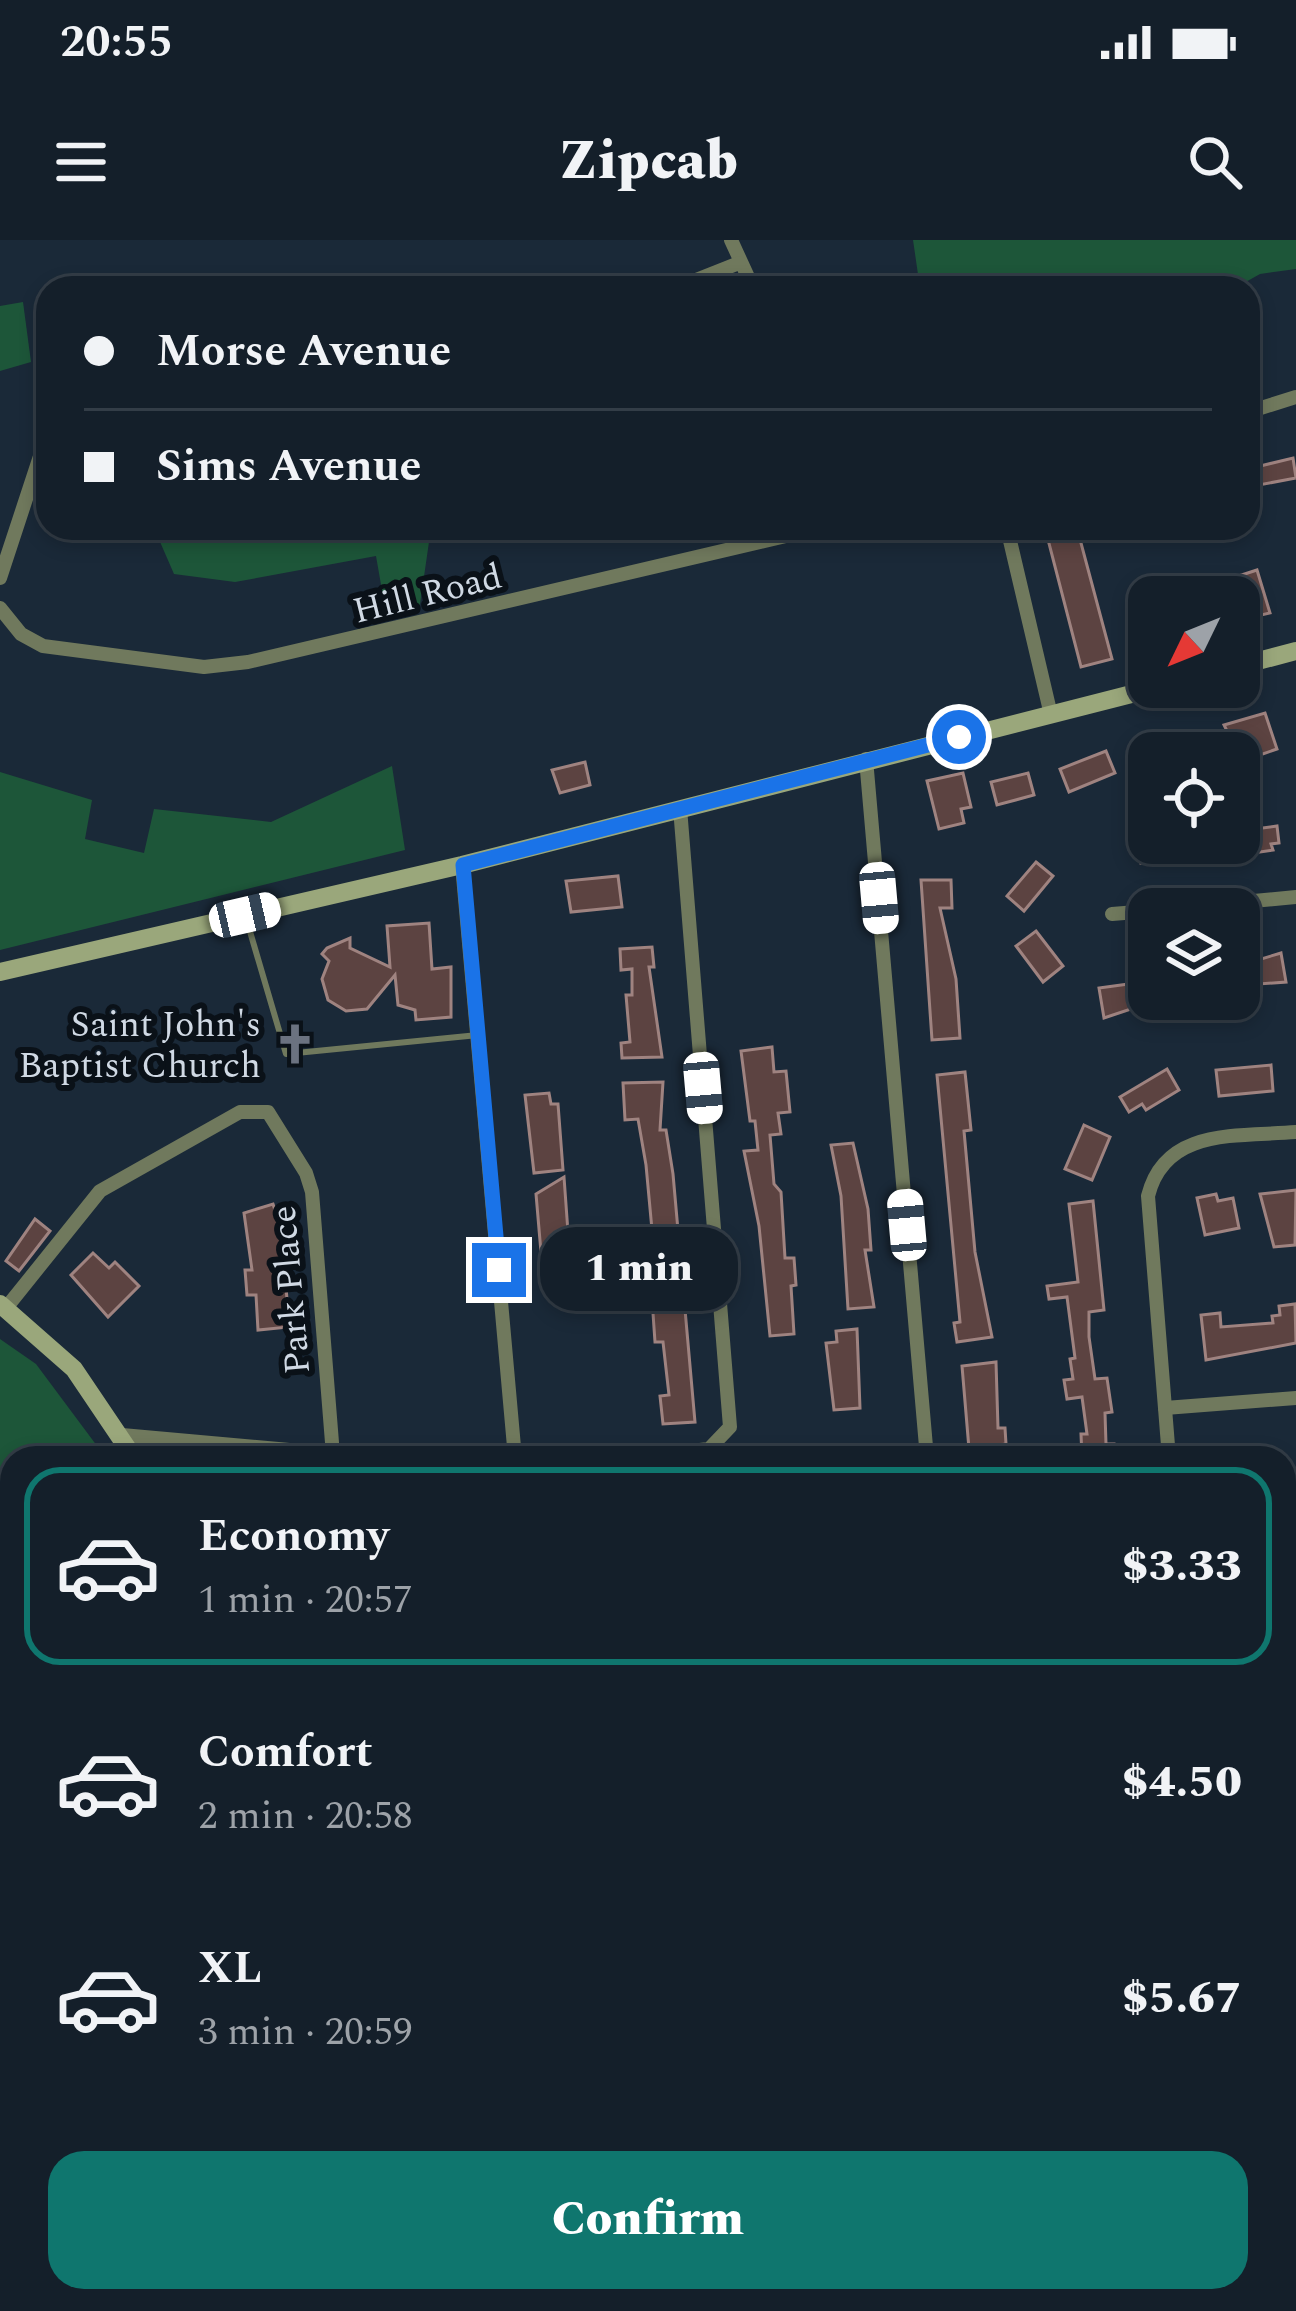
<!DOCTYPE html>
<meta charset="utf-8">
<style>
:root{--surface:#141f2a;--page:#212c36;--text:#f1f3f6;--muted:#9da2a8;--line:#333d47;--accent:#0f766e}
body{margin:0;font-family:Spectral,serif;background:var(--page);color:var(--text);height:100vh;display:flex;flex-direction:column;font-size:45px;white-space:nowrap}
*{box-sizing:border-box;margin:0}
p{font-size:39px;color:var(--muted)}
.icon{flex:none;width:66px;height:66px;fill:none;stroke:currentColor;stroke-width:2;stroke-linecap:round;stroke-linejoin:round}
.map{position:relative;flex:1;overflow:hidden}
.drawer{position:absolute;left:0px;top:1206px;width:1296px;height:867px;display:flex;flex-direction:column;background:var(--surface);border-radius:36px 36px 0 0;box-shadow:0 6px 18px #0003,0 0 0 3px var(--line)}
.drawer>*{flex:none}
.guide{position:absolute;left:36px;top:36px;width:1224px;height:264px;border-radius:36px;box-shadow:0 6px 18px #0003,0 0 0 3px var(--line);display:grid;align-content:center;height:264px;padding:0 48px;background:var(--surface)}
.needle{width:78px;rotate:227deg}
.buttons{position:absolute;left:1128px;top:336px;display:grid;gap:24px}
.buttons a{display:grid;place-items:center;width:132px;height:132px;border-radius:24px;background:var(--surface);box-shadow:0 6px 18px #0003,0 0 0 3px var(--line);font-size:60px}
.end{position:absolute;width:54px;height:54px;margin:-27px;border:15px solid #1a73e8;background:#fff;box-shadow:0 0 0 6px #fff}
.from{border-radius:50%}
.bubble{position:absolute;height:84px;border-radius:36px;background:var(--surface);box-shadow:0 6px 18px #0003,0 0 0 3px var(--line);font-size:39px;font-weight:800;line-height:84px;text-align:center}
.car{position:absolute;width:36px;height:72px;margin:-36px -18px;border-radius:15px;box-shadow:0 0 9px 3px #0007;background:linear-gradient(#fff 24%,#345 0 40%,#fff 0 76%,#345 0 86%,#fff 0)}
.guide b{display:flex;align-items:center;gap:42px;height:114px;font-size:45px}
.guide b+b{border-top:3px solid var(--line)}
.guide i{width:30px;height:30px;background:var(--text)}
ul{padding:21px 0 0;list-style:none}
li{display:flex;align-items:center;gap:36px;height:198px;margin:0 24px 18px;padding:0 24px;border:6px solid transparent;border-radius:36px}
li div{flex:1}
li b{display:block;font-size:45px}
li em{font-style:normal;font-weight:800}
li.on{border-color:var(--accent)}
li>.icon{width:108px;height:108px;stroke-width:1.5}
.button{display:flex;gap:24px;margin-top:auto;padding:24px 48px}
.button a{flex:1;height:138px;border-radius:36px;background:var(--accent);color:#fff;font-size:48px;font-weight:800;line-height:138px;text-align:center}
.status{display:flex;justify-content:space-between;align-items:center;height:84px;padding:0 60px;background:var(--surface);direction:ltr}
.status svg{height:33px;fill:currentColor}
header{display:flex;justify-content:space-between;align-items:center;height:156px;padding:0 48px;background:var(--surface);font-size:54px;font-weight:800}
.map>svg:first-child{display:block}
.industrial{fill:#3c2a23}
.green{fill:#1d5639}
.building{fill:#5c4341;stroke:#9f8380;stroke-width:3}
.lines{fill:none;stroke-linecap:round;stroke-linejoin:round}
.path{stroke:#626f7c;stroke-width:3;stroke-dasharray:6 9;stroke-linecap:butt}
.lane{stroke:#70795d;stroke-width:6}
.street{stroke:#70795d;stroke-width:14}
.secondary{stroke:#9aa77b;stroke-width:18}
.route{stroke:#1a73e8;stroke-width:15}
.labels{text-anchor:middle;stroke-width:12;stroke-linejoin:round;paint-order:stroke}
.street-label{font-size:36px;fill:#d0d9e4;stroke:#0a1118}
.poi-label{font-size:36px;fill:#d0d9e4;stroke:#0a1118;text-anchor:end}
</style>
<div class="status"><b>20:55</b><svg viewBox="0 0 49 12"><path d="M0 12V9h3v3zM5 12V6h3v6zM10 12V3h3v9zM15 12V0h3v12zM26 1h20v11H26zM47 4h2v5h-2z"/></svg></div>
<header><svg class="icon" aria-label="menu" viewBox="0 0 24 24"><path d="M4 6h16M4 12h16M4 18h16"/></svg>Zipcab<svg class="icon" aria-label="search" viewBox="0 0 24 24"><circle cx="10" cy="10" r="6"/><path d="M15 15l6 6"/></svg></header>
<div class="map">
<svg width="1296" height="2071" viewBox="0 0 1296 2071">
<rect width="100%" height="100%" fill="#1a2938"/>
<path class="industrial" d="M 338,2061 L 486,2061 L 488,2071 L 340,2071 Z"/>
<g class="green">
<path d="M 913,0 L 1296,0 L 1296,29 L 1260,34 L 1235,48 L 920,48 Z"/>
<path d="M 23,62 L 31,122 L 0,131 L 0,66 Z"/>
<path d="M 154,288 L 459,288 L 429,302 L 419,371 L 387,379 L 376,316 L 235,342 L 174,334 Z"/>
<path d="M 392,526 L 405,610 L 0,710 L 0,532 L 92,560 L 85,599 L 144,613 L 154,569 L 271,582 Z"/>
<path d="M 0,1099 L 36,1124 L 106,1218 L 12,1218 L 12,2061 L 296,2061 L 298,2071 L 0,2071 Z"/>
<path d="M 1296,1528 L 1296,1788 L 1284,1788 L 1284,1529 Z"/>
</g>
<g class="building">
<path d="M 1293,218 L 1296,238 L 1248,247 L 1248,229 Z"/>
<path d="M 1045,288 L 1077,288 L 1112,419 L 1081,427 Z"/>
<path d="M 1257,330 L 1270,373 L 1239,380 L 1239,357 L 1174,357 Z"/>
<path d="M 1265,473 L 1277,509 L 1257,516 L 1255,508 L 1238,513 L 1224,485 Z"/>
<path d="M 1186,492 L 1192,513 L 1130,513 L 1130,510 Z"/>
<path d="M 1106,511 L 1115,533 L 1069,552 L 1060,529 Z"/>
<path d="M 585,522 L 590,545 L 560,553 L 552,530 Z"/>
<path d="M 963,533 L 971,567 L 961,569 L 964,583 L 939,589 L 927,541 Z"/>
<path d="M 1028,533 L 1034,555 L 997,565 L 991,542 Z"/>
<path d="M 1277,586 L 1279,603 L 1271,604 L 1273,610 L 1239,615 L 1239,591 Z"/>
<path d="M 1139,603 L 1179,603 L 1181,619 L 1141,623 Z"/>
<path d="M 1036,622 L 1053,636 L 1024,671 L 1007,656 Z"/>
<path d="M 618,636 L 622,667 L 571,672 L 566,641 Z"/>
<path d="M 921,640 L 951,640 L 952,668 L 940,668 L 956,739 L 960,798 L 932,800 Z"/>
<path d="M 429,683 L 432,729 L 451,727 L 451,777 L 416,780 L 415,770 L 398,765 L 395,735 L 367,769 L 346,771 L 328,760 L 322,739 L 329,721 L 322,714 L 327,708 L 350,698 L 350,708 L 390,727 L 387,686 Z"/>
<path d="M 1036,691 L 1063,726 L 1043,742 L 1016,706 Z"/>
<path d="M 652,707 L 654,727 L 649,727 L 662,817 L 622,818 L 621,803 L 630,802 L 626,755 L 632,755 L 632,729 L 621,730 L 620,709 Z"/>
<path d="M 1281,713 L 1286,742 L 1245,745 L 1241,725 Z"/>
<path d="M 1136,743 L 1140,766 L 1104,778 L 1099,748 Z"/>
<path d="M 772,807 L 774,832 L 786,831 L 790,872 L 778,873 L 781,894 L 770,895 L 774,944 L 781,952 L 785,1018 L 794,1018 L 796,1045 L 791,1046 L 794,1094 L 770,1096 L 759,986 L 744,911 L 758,910 L 755,881 L 750,881 L 741,811 Z"/>
<path d="M 1271,825 L 1273,851 L 1219,856 L 1216,830 Z"/>
<path d="M 1167,829 L 1179,850 L 1146,870 L 1142,864 L 1129,872 L 1120,857 Z"/>
<path d="M 965,832 L 971,890 L 964,891 L 975,1012 L 992,1097 L 957,1102 L 954,1083 L 960,1082 L 937,835 Z"/>
<path d="M 663,842 L 660,890 L 666,890 L 673,934 L 695,1182 L 663,1184 L 660,1156 L 669,1155 L 663,1102 L 655,1102 L 652,1059 L 642,1060 L 640,1035 L 656,1033 L 646,925 L 638,879 L 625,880 L 623,843 Z"/>
<path d="M 549,853 L 551,864 L 558,864 L 563,930 L 534,933 L 525,855 Z"/>
<path d="M 1084,885 L 1110,897 L 1092,940 L 1065,929 Z"/>
<path d="M 853,903 L 868,969 L 871,1010 L 865,1010 L 874,1067 L 848,1069 L 841,956 L 831,905 Z"/>
<path d="M 564,937 L 570,1020 L 542,1024 L 536,954 Z"/>
<path d="M 1296,950 L 1295,1005 L 1274,1007 L 1260,954 Z"/>
<path d="M 1216,954 L 1218,961 L 1233,958 L 1239,988 L 1205,995 L 1197,958 Z"/>
<path d="M 1093,961 L 1104,1070 L 1089,1072 L 1089,1097 L 1095,1139 L 1107,1138 L 1112,1172 L 1105,1173 L 1106,1204 L 1114,1204 L 1114,1218 L 1082,1218 L 1081,1194 L 1087,1194 L 1082,1157 L 1067,1159 L 1064,1140 L 1073,1139 L 1070,1119 L 1075,1118 L 1067,1057 L 1049,1059 L 1047,1046 L 1078,1042 L 1069,964 Z"/>
<path d="M 273,964 L 282,992 L 289,1087 L 258,1090 L 256,1055 L 247,1055 L 245,1030 L 252,1030 L 244,973 Z"/>
<path d="M 35,979 L 50,991 L 19,1031 L 6,1021 Z"/>
<path d="M 93,1013 L 109,1028 L 115,1022 L 139,1046 L 108,1077 L 71,1035 Z"/>
<path d="M 1295,1064 L 1296,1103 L 1206,1120 L 1201,1075 L 1220,1073 L 1221,1087 L 1273,1083 L 1272,1076 L 1280,1075 L 1279,1066 Z"/>
<path d="M 857,1089 L 860,1168 L 834,1170 L 826,1103 L 837,1102 L 836,1091 Z"/>
<path d="M 996,1122 L 998,1188 L 1005,1188 L 1006,1204 L 969,1209 L 962,1126 Z"/>
</g>
<g class="lines">
<g class="path">
<path d="M 0,1233 L 8,1226 L 12,1231"/>
<path d="M 104,2071 L 107,2061"/>
</g>
<path class="lane" d="M 246,678 L 286,814 L 478,795"/>
<g class="street">
<path d="M 731,0 L 753,48"/>
<path d="M 676,48 L 739,23"/>
<path d="M 1248,172 L 1296,157"/>
<path d="M 1007,288 L 1051,475"/>
<path d="M 0,338 L 48,192"/>
<path d="M 0,368 L 21,394 L 43,406 L 204,427 L 248,422 L 820,288"/>
<path d="M 866,519 L 927,1218"/>
<path d="M 462,625 L 515,1218"/>
<path d="M 1168,669 L 1296,657"/>
<path d="M 1112,674 L 1149,671"/>
<path d="M 6,1068 L 100,951 L 240,872 L 268,872 L 306,933 L 312,952 L 333,1215"/>
<path d="M 1165,1168 L 1296,1158"/>
<path d="M 122,1195 L 378,1218"/>
<path d="M 626,1218 L 709,1209 L 730,1187 L 680,568"/>
<path d="M 1169,1218 L 1148,956 C 1165,887 1238,897 1296,892"/>
<path d="M 1284,1428 L 1296,1427"/>
<path d="M 1284,1908 L 1296,1907"/>
<path d="M 1236,2061 L 1237,2071"/>
</g>
<g class="secondary">
<path d="M 1239,426 L 1296,411"/>
<path d="M 0,732 L 462,625 L 1159,447"/>
<path d="M 0,1064 L 74,1129 L 134,1218"/>
<path d="M 322,2061 L 324,2071"/>
</g>
</g>
<g class="lines">
<path class="route" d="M 499,1030 L 463,625 L 959,497"/>
</g>
<defs>
<g id="church-bare" transform="scale(3.24)"><path d="M-1.2-6h2.4v3.5h3.3v2.4h-3.3V6h-2.4V-.1h-3.3v-2.4h3.3Z" fill="#6b7280" stroke="#0a1118" stroke-width="2.5" paint-order="stroke"/></g>
</defs>
<g fill-rule="evenodd">
<use href="#church-bare" x="295" y="804"/>
</g>
<g class="labels">
<g class="street-label">
<text transform="translate(427 352) rotate(-14)" y="13">Hill Road</text>
<text transform="translate(289 1050) rotate(-95)" y="13">Park Place</text>
</g>
<g class="poi-label">
<text x="261" y="796">Saint John's<tspan x="261" dy="41">Baptist Church</tspan></text>
</g>
</g>
</svg>
<div class="buttons">
<a><svg class="needle" viewBox="-14 -14 28 28"><path d="M0-13l5 13h-10z" fill="#e53935"/><path d="M0 13l5-13h-10z" fill="#9da2a8"/></svg></a>
<a><svg class="icon" aria-label="locate" viewBox="0 0 24 24"><circle cx="12" cy="12" r="6"/><path d="M12 2v4M12 18v4M2 12h4M18 12h4"/></svg></a>
<a><svg class="icon" aria-label="layers" viewBox="0 0 24 24"><path d="M12 4l9 5-9 5-9-5zM3 14l9 5 9-5"/></svg></a>
</div>
<i class="end from" style="left:959px;top:497px"></i>
<i class="end" style="left:499px;top:1030px"></i>
<div class="bubble" style="left:540px;top:987px;width:198px">1 min</div>
<i class="car" style="left:879px;top:658px;rotate:175deg"></i>
<i class="car" style="left:245px;top:675px;rotate:77deg"></i>
<i class="car" style="left:703px;top:848px;rotate:175deg"></i>
<i class="car" style="left:907px;top:985px;rotate:355deg"></i>
<div class="guide">
<b><i class="from"></i>Morse Avenue</b>
<b><i></i>Sims Avenue</b>
</div>
<section class="drawer">
<ul>
<li class="on"><svg class="icon" aria-label="car" viewBox="0 0 24 24"><path d="M5 17H2v-5l4-1 3-4h7l3 4 3 1v5h-3M9 17h6M6 11h13"/><circle cx="7" cy="17" r="2"/><circle cx="17" cy="17" r="2"/></svg><div><b>Economy</b><p>1 min · 20:57</p></div><em>$3.33</em></li>
<li><svg class="icon" aria-label="car" viewBox="0 0 24 24"><path d="M5 17H2v-5l4-1 3-4h7l3 4 3 1v5h-3M9 17h6M6 11h13"/><circle cx="7" cy="17" r="2"/><circle cx="17" cy="17" r="2"/></svg><div><b>Comfort</b><p>2 min · 20:58</p></div><em>$4.50</em></li>
<li><svg class="icon" aria-label="car" viewBox="0 0 24 24"><path d="M5 17H2v-5l4-1 3-4h7l3 4 3 1v5h-3M9 17h6M6 11h13"/><circle cx="7" cy="17" r="2"/><circle cx="17" cy="17" r="2"/></svg><div><b>XL</b><p>3 min · 20:59</p></div><em>$5.67</em></li>
</ul>
<div class="button"><a>Confirm</a></div>
</section>
</div>
